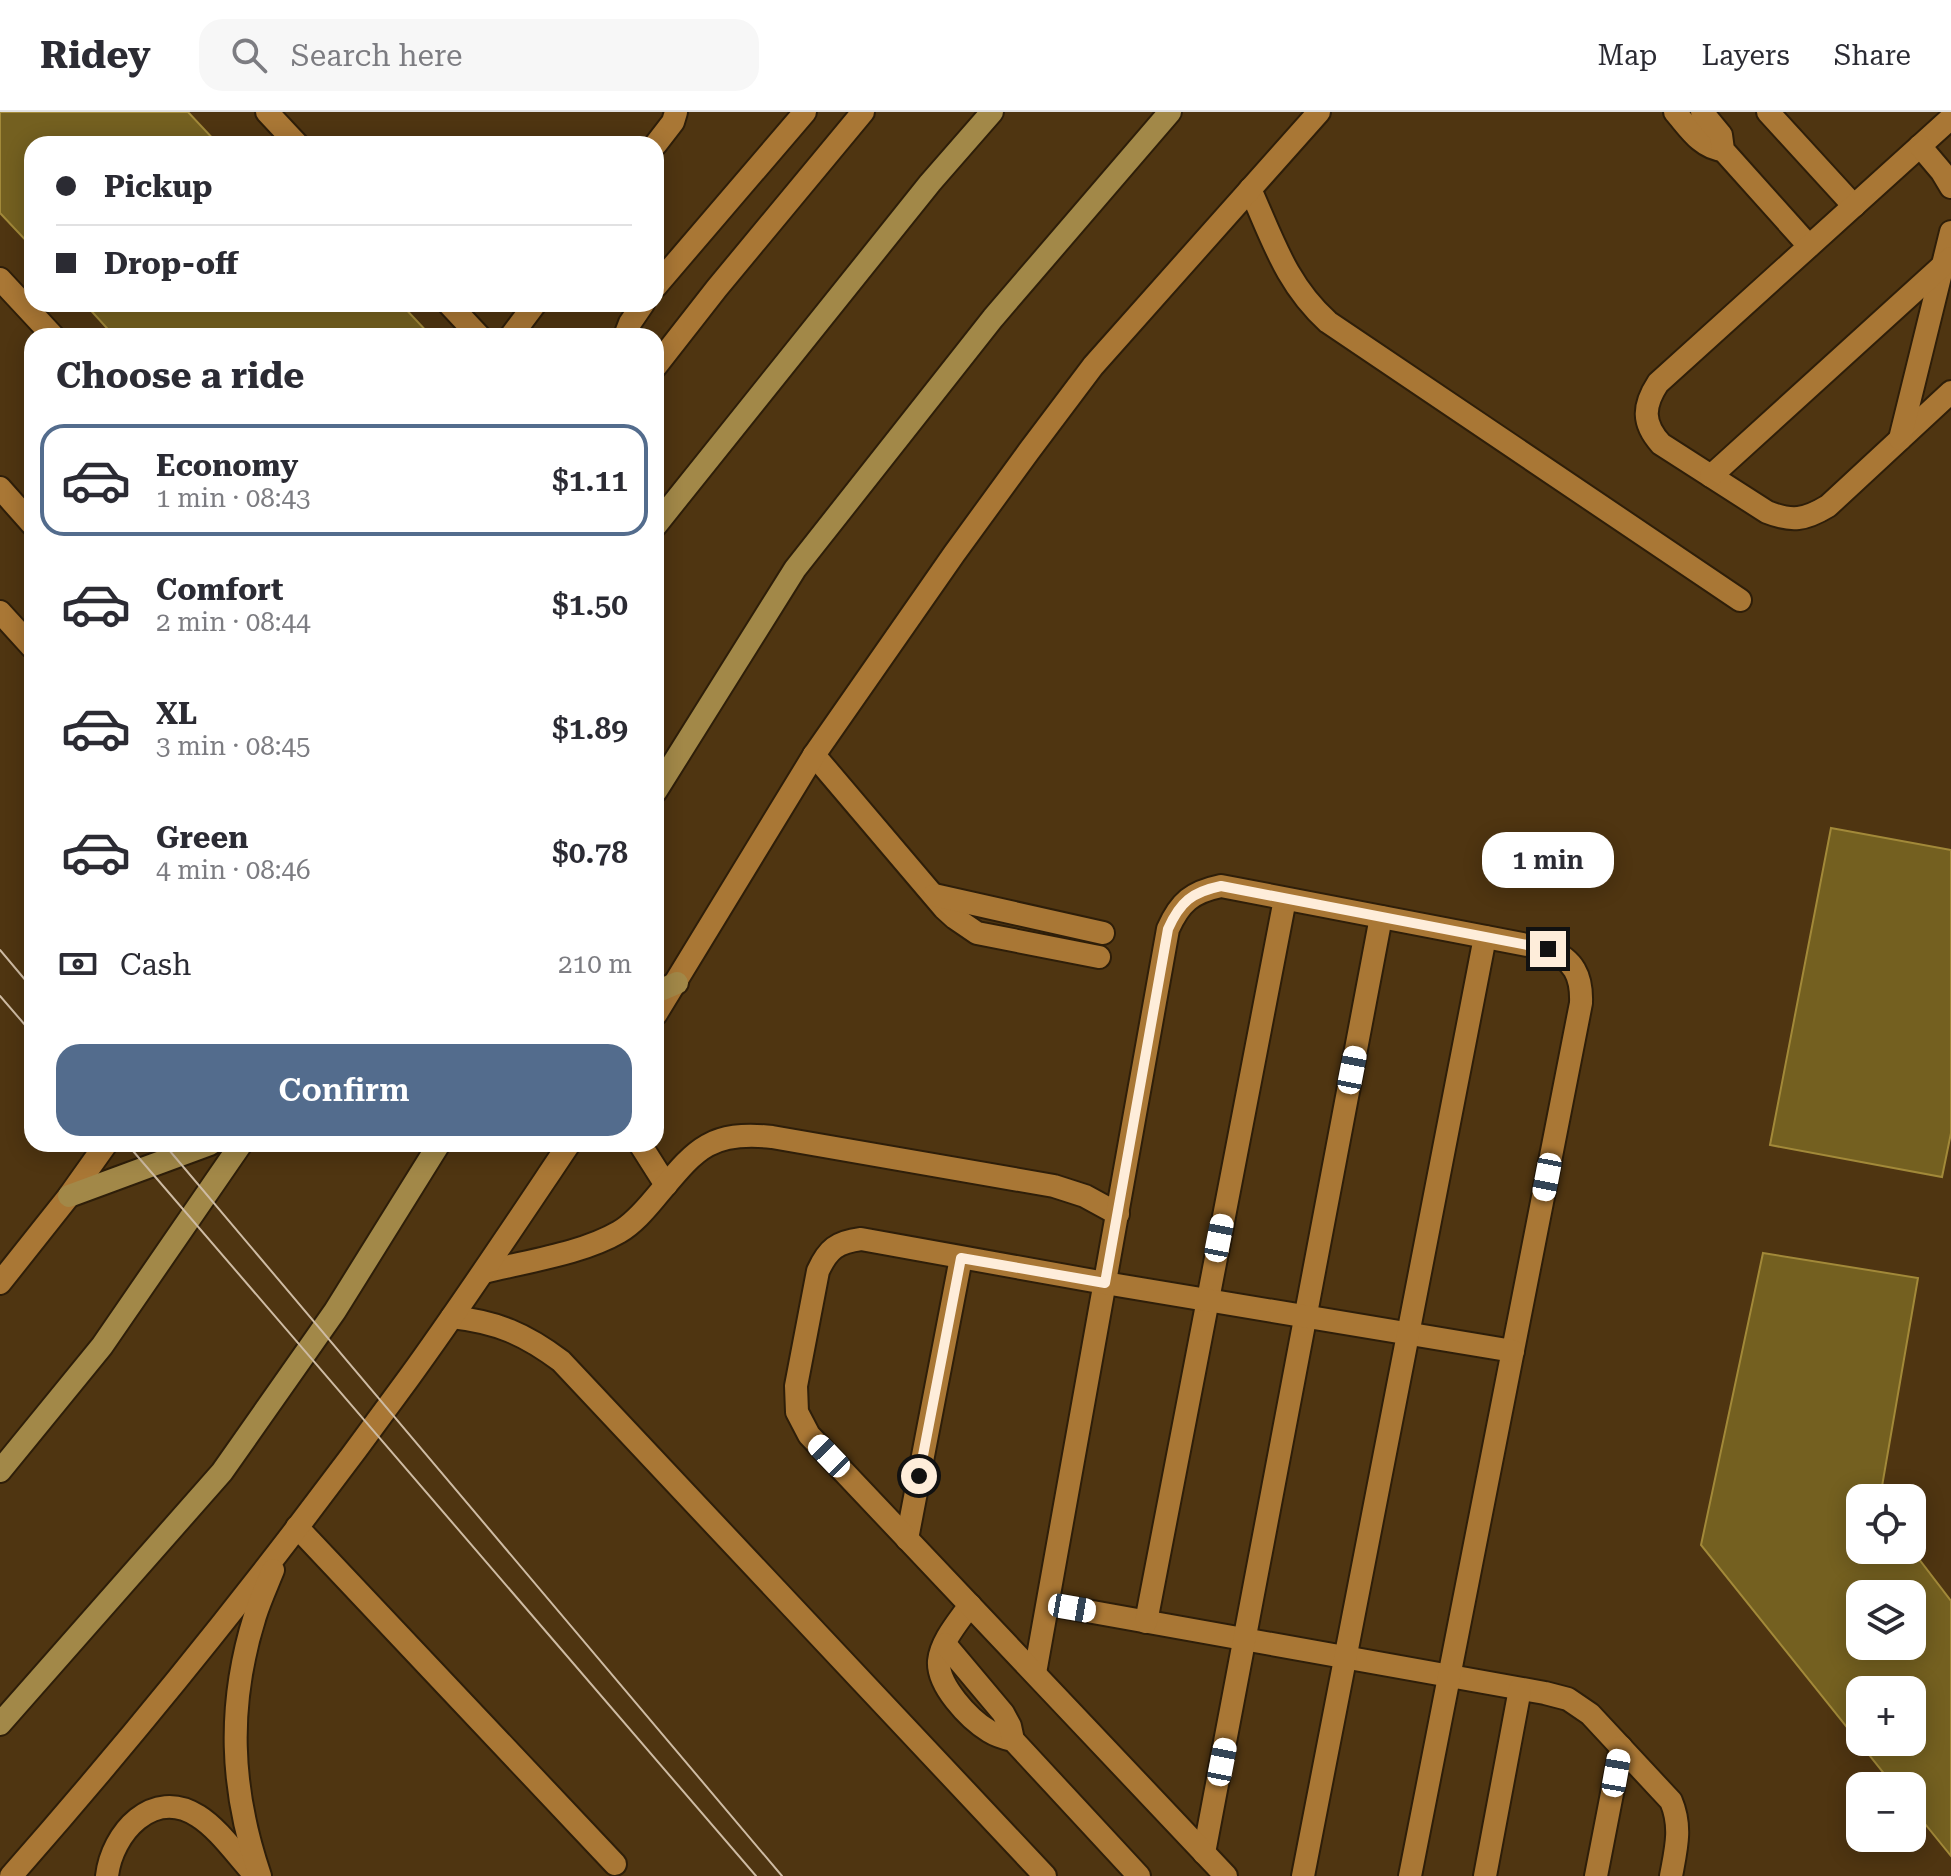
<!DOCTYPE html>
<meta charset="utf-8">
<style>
:root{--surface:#fff;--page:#f7f7f7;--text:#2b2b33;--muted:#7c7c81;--line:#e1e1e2;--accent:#536c8d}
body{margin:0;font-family:"Roboto Serif",serif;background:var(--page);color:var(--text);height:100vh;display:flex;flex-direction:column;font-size:30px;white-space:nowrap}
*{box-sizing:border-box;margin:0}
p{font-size:26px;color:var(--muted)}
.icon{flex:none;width:44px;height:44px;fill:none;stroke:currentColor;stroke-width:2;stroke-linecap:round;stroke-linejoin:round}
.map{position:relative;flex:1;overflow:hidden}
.sheet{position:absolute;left:24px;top:216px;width:640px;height:824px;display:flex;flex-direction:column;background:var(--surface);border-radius:24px;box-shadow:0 4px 20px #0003}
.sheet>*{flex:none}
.banner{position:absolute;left:24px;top:24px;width:640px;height:176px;border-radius:24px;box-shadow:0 4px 20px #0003;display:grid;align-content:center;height:176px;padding:0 32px;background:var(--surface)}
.buttons{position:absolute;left:1846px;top:1372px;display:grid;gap:16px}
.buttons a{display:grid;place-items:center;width:80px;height:80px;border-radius:16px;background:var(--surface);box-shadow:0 4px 20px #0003;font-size:40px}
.end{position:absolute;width:36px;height:36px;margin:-18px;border:10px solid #feedda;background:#111;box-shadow:0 0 0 4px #111}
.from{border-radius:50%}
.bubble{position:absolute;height:56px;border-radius:24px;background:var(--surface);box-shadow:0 4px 20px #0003;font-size:26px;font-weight:600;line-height:56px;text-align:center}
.car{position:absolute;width:24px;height:48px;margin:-24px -12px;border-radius:10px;box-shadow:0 0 6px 2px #0007;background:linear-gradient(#fff 24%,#345 0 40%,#fff 0 76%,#345 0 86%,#fff 0)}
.banner b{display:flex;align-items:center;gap:28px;height:76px;font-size:30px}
.banner b+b{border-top:2px solid var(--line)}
.banner i{width:20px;height:20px;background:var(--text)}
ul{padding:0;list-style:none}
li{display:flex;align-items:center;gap:24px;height:112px;margin:0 16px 12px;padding:0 16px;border:4px solid transparent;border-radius:24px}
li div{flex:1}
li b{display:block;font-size:30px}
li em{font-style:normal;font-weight:600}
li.current{border-color:var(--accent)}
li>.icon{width:72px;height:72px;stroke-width:1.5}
h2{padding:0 32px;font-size:36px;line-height:96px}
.pay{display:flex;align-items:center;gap:20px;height:88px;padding:0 32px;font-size:30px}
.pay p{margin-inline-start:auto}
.action{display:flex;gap:16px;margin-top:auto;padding:16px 32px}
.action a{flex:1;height:92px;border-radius:24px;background:var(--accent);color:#fff;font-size:32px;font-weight:600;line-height:92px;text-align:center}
header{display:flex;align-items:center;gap:48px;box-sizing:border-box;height:112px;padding:0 40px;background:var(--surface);border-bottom:2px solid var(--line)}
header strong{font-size:38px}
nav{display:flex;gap:44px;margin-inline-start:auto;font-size:28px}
.search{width:560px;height:72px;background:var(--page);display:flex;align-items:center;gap:20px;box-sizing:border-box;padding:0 28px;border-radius:24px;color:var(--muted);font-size:30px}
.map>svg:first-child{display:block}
.building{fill:#746020;stroke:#a28939;stroke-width:2;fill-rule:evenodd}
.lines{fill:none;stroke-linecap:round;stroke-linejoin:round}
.service-casing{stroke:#2e1e09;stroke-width:26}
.minor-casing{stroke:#2e1e09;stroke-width:26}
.secondary-casing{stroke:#2e1e09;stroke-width:26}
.service{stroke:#a97735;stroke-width:22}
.minor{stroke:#a97735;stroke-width:22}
.secondary{stroke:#a28848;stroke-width:22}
.tram{stroke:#cebba3;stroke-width:2}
.route{stroke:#feedda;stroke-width:10}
</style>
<header>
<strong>Ridey</strong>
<div class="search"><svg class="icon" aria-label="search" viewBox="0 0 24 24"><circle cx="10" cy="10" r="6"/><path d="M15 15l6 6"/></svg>Search here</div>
<nav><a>Map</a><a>Layers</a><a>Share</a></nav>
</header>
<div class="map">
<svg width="1951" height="1764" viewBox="0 0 1951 1764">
<rect width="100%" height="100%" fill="#4f3511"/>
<g class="building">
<path d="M 0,0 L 188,0 L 218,32 L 32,32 L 32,135 L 0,101 Z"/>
<path d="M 85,192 L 401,192 L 431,224 L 114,224 Z"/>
<path d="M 1831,716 L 1951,738 L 1951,1021 L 1942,1065 L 1770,1033 Z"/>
<path d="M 1763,1141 L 1918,1166 L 1880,1386 L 1860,1386 L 1860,1438 L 1912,1438 L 1951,1489 L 1951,1744 L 1912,1696 L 1912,1674 L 1894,1674 L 1701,1433 ZM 1860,1482 L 1912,1482 L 1912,1534 L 1860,1534 ZM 1860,1578 L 1912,1578 L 1912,1630 L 1860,1630 Z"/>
</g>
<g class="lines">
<g class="service-casing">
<g id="service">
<path d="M 267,0 L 297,32"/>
<path d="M 1675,0 C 1689,16 1701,36 1723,38"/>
<path d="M 1702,0 L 1721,23 L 1723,38 L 1809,134"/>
<path d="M 1768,0 L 1854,94"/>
<path d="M 1951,6 L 1658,271 C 1643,294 1642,311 1661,332 L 1767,400 C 1792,410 1805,408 1828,394 L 1951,280"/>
<path d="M 656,32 L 673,10 L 676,0"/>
<path d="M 1920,34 L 1942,60 L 1951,75"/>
<path d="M 1250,77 C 1273,128 1286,172 1328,210 L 1740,488"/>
<path d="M 0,167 L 53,224"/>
<path d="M 449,192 L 479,224"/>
<path d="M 511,224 L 535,192"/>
<path d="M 1900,327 L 1951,120"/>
<path d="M 1711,364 L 1951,146"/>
<path d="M 814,643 L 944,796 L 955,806 L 977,821 L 1099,845"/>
<path d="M 934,783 L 1103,821"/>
<path d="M 640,1032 L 666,1073"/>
<path d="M 484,1160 C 527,1149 581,1142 619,1120 C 633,1112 645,1098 655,1086 C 694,1040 707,1018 772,1025 L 1054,1074 L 1085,1084 L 1118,1102"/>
<path d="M 452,1205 C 497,1210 525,1222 561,1249 L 1045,1764"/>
<path d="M 297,1415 L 615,1752"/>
<path d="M 907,1427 L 961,1146"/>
<path d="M 1048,1492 L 1545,1581 L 1568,1587 L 1590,1602 L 1671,1689 C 1682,1715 1676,1737 1671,1764"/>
<path d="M 970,1493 C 959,1509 941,1529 939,1549 C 937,1573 969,1607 989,1619 C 997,1624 1004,1626 1013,1628"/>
<path d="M 1146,1510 L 1285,787"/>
<path d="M 945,1532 L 1003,1601 L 1010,1614 L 1013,1628 L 1139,1764"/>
<path d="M 1035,1561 L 1168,817 C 1180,790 1192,780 1221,774 L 1548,837 C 1574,848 1582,864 1581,891 L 1410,1764"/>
<path d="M 1204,1741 L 1381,805"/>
<path d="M 1226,1764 L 809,1323 L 797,1300 L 796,1274 L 818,1159 C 828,1137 837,1130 861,1127 L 1105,1171 L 1513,1239"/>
<path d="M 1303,1764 L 1485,825"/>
<path d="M 1485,1764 L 1520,1577"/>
<path d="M 1596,1764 L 1621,1635"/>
</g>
</g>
<g class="minor-casing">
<g id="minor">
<path d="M 656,174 L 805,0"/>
<path d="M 625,224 L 630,211 L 643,192"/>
<path d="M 656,254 L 717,176 L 863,0"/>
<path d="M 0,376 L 32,412"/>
<path d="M 0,500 L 32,535"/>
<path d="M 656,902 L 814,643 L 954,442 L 1029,339 L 1093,254 L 1319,0"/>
<path d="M 0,1171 L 69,1084 L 106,1032"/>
<path d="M 11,1764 C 151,1605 284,1438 408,1267 C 464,1190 516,1111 569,1032"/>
<path d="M 107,1764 C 112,1721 153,1675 198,1704 C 219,1717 238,1745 255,1763"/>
<path d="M 260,1764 C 230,1676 227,1593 255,1504 C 260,1488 267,1473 273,1458"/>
</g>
</g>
<g class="secondary-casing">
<g id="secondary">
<path d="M 656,413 L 930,71 L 992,0"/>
<path d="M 656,679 L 795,457 L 993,206 L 1170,0"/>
<path d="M 656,880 L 677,871"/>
<path d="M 69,1084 L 210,1032"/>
<path d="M 0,1359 L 102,1234 L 241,1032"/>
<path d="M 0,1612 L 222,1360 L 335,1199 L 439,1032"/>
</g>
</g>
<use href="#service" class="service"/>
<use href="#minor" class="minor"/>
<use href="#secondary" class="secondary"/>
<g class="tram">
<path d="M 0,838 L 32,876"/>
<path d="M 0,884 L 32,921"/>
<path d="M 127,1032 L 756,1764"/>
<path d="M 164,1032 L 782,1764"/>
</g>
</g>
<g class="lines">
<path class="route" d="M 919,1364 L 961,1146 L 1105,1171 L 1168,817 C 1180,790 1192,780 1221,774 L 1548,837"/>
</g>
</svg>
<div class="buttons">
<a><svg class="icon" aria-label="locate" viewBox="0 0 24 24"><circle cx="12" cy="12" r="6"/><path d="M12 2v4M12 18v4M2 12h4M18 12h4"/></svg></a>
<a><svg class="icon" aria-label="layers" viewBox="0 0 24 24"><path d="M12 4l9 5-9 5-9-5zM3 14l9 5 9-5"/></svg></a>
<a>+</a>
<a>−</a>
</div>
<i class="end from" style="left:919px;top:1364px"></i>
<i class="end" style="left:1548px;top:837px"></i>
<div class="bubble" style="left:1482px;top:720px;width:132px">1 min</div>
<i class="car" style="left:1352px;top:958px;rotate:11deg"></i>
<i class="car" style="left:1547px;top:1065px;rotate:191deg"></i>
<i class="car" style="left:1219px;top:1126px;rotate:11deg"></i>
<i class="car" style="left:829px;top:1344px;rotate:316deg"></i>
<i class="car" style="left:1072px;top:1496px;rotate:100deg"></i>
<i class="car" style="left:1222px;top:1650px;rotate:11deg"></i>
<i class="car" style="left:1616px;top:1661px;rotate:10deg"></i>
<div class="banner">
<b><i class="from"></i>Pickup</b>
<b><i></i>Drop-off</b>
</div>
<section class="sheet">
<h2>Choose a ride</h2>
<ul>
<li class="current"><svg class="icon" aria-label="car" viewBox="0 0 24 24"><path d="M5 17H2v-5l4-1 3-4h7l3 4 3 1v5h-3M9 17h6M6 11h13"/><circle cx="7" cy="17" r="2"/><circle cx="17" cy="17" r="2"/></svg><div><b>Economy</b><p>1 min · 08:43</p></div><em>$1.11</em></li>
<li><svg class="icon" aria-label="car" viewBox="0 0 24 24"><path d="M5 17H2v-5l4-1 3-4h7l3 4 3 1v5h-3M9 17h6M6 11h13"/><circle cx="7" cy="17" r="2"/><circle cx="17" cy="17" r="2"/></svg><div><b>Comfort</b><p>2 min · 08:44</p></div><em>$1.50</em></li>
<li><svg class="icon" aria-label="car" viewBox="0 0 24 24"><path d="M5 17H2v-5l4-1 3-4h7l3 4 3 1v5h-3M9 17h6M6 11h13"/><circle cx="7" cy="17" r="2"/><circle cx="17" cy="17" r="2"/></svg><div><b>XL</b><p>3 min · 08:45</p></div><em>$1.89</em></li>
<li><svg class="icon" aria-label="car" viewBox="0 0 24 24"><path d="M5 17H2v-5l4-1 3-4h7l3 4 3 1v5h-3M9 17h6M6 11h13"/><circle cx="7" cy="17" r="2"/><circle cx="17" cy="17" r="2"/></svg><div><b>Green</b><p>4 min · 08:46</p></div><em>$0.78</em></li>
</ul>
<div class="pay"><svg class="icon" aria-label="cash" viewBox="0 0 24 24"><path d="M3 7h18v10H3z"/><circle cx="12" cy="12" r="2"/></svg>Cash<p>210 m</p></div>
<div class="action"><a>Confirm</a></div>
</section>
</div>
